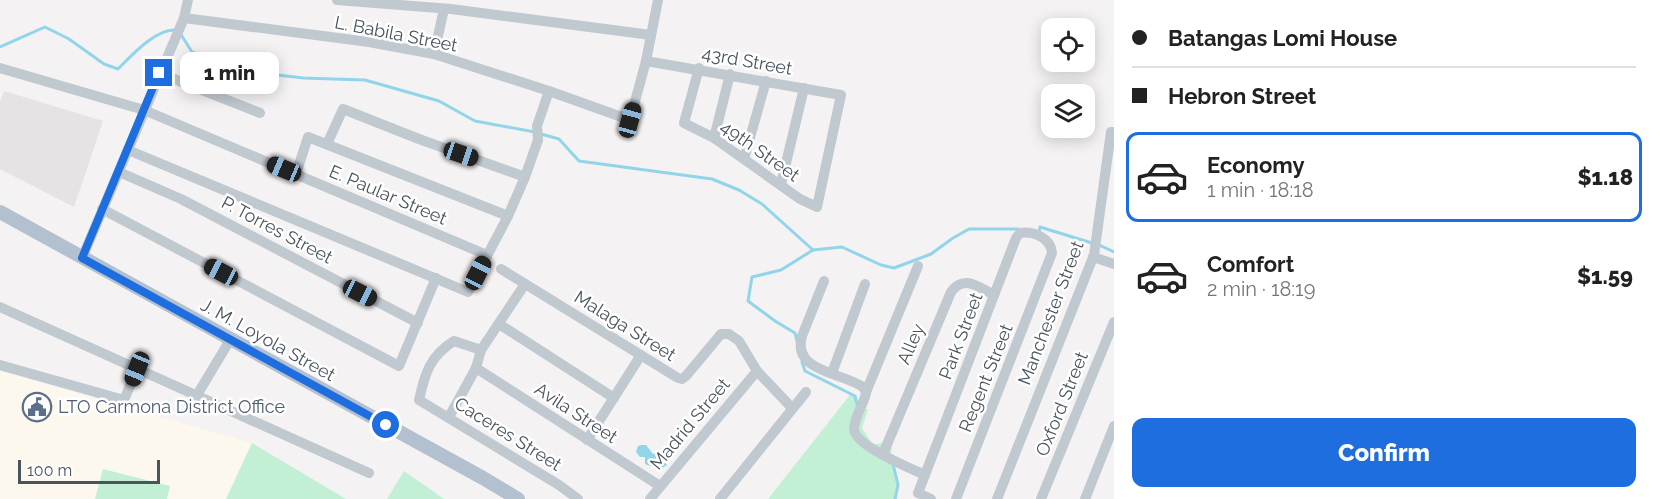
<!DOCTYPE html>
<meta charset="utf-8">
<style>
:root{--surface:#fff;--page:#f2f2f2;--text:#222;--muted:#767676;--line:#e0e0e0;--accent:#1f6ee0}
body{margin:0;font-family:Raleway,sans-serif;background:var(--page);color:var(--text);height:100vh;display:flex;flex-direction:column;font-size:22px;white-space:nowrap}
*{box-sizing:border-box;margin:0}
p{font-size:20px;color:var(--muted)}
.icon{flex:none;width:33px;height:33px;fill:none;stroke:currentColor;stroke-width:2;stroke-linecap:round;stroke-linejoin:round}
.map{position:relative;flex:1;overflow:hidden}
.panel{display:flex;flex-direction:column;background:var(--surface);width:540px}
.panel>*{flex:none}
.hud{display:grid;align-content:center;height:132px;padding:0 18px;background:var(--surface)}
.buttons{position:absolute;left:1041px;top:18px;display:grid;gap:12px}
.buttons a{display:grid;place-items:center;width:54px;height:54px;border-radius:12px;background:var(--surface);box-shadow:0 3px 15px #0003;font-size:30px}
.scale{position:absolute;left:18px;bottom:15px;width:142px;box-sizing:border-box;padding-left:6px;border:3px solid #4a545f;border-top:0;font-size:16px;line-height:21px;white-space:nowrap;color:#4a545f;-webkit-text-stroke:4px #fff;paint-order:stroke}
.end{position:absolute;width:27px;height:27px;margin:-14px;border:8px solid #1f6ee0;background:#fff;box-shadow:0 0 0 3px #fff}
.from{border-radius:50%}
.bubble{position:absolute;height:42px;border-radius:12px;background:var(--surface);box-shadow:0 3px 15px #0003;font-size:20px;font-weight:800;line-height:42px;text-align:center}
.car{position:absolute;width:18px;height:36px;margin:-18px -9px;border-radius:8px;box-shadow:0 0 4px 2px #0007;background:linear-gradient(#222 24%,#8ab4d8 0 40%,#222 0 76%,#8ab4d8 0 86%,#222 0)}
.hud b{display:flex;align-items:center;gap:21px;height:57px;font-size:22px}
.hud b+b{border-top:2px solid var(--line)}
.hud i{width:15px;height:15px;background:var(--text)}
ul{padding:0;list-style:none}
li{display:flex;align-items:center;gap:18px;height:90px;margin:0 12px 9px;padding:0 6px;border:3px solid transparent;border-radius:12px}
li div{flex:1}
li b{display:block;font-size:22px}
li em{font-style:normal;font-weight:800}
li.current{border-color:var(--accent)}
li>.icon{width:54px;height:54px;stroke-width:1.5}
.cta{display:flex;gap:12px;margin-top:auto;padding:12px 18px}
.cta a{flex:1;height:69px;border-radius:12px;background:var(--accent);color:#fff;font-size:24px;font-weight:800;line-height:69px;text-align:center}
main{display:flex;flex:1;min-height:0}
.map>svg:first-child{display:block}
.commercial{fill:#fcf8ed}
.education{fill:#e5e3e4}
.green{fill:#c3efd5}
.water{fill:#91d5ea}
.lines{fill:none;stroke-linecap:round;stroke-linejoin:round}
.stream{stroke:#91d5ea;stroke-width:3}
.minor{stroke:#c0c8d0;stroke-width:10}
.major{stroke:#b3c0cf;stroke-width:14}
.route{stroke:#1f6ee0;stroke-width:8}
.labels{text-anchor:middle;stroke-width:5;stroke-linejoin:round;paint-order:stroke}
.street-label{font-size:18px;fill:#4a545f;stroke:#fff}
.service-label{font-size:18px;fill:#4e5e75;stroke:#fff;text-anchor:start}
</style>
<main>
<div class="map">
<svg width="1114" height="499" viewBox="0 0 1114 499">
<rect width="100%" height="100%" fill="#f4f2f2"/>
<path class="commercial" d="M 0,371 L 252,443 L 226,499 L 0,499 Z"/>
<path class="education" d="M 4,91 L 103,121 L 74,207 L 0,169 L 0,101 Z"/>
<g class="green">
<path d="M 850,395 L 854,397 L 858,409 L 868,409 L 862,428 L 873,445 L 892,440 L 891,462 L 897,485 L 894,499 L 768,499 Z"/>
<path d="M 252,443 L 346,499 L 226,499 Z"/>
<path d="M 103,469 L 170,486 L 167,499 L 95,499 Z"/>
<path d="M 404,471 L 444,499 L 387,499 Z"/>
</g>
<path class="water" d="M 641,445 L 646,445 L 653,454 L 660,451 L 665,452 L 669,459 L 666,466 L 659,469 L 645,464 L 645,457 L 640,457 L 636,452 L 638,446 Z"/>
<g class="lines">
<g class="stream">
<path d="M 180,33 L 192,52 L 207,57 L 224,80 L 240,83 L 261,73 L 303,78 L 365,80 L 439,101 L 475,121 L 535,132"/>
<path d="M 0,47 L 45,27 L 69,39 L 104,64 L 118,69 C 131,56 156,28 176,30"/>
<path d="M 541,134 L 559,139 L 579,161 L 712,179 L 739,190 L 762,204 L 813,250"/>
<path d="M 1039,232 L 1040,227 L 1092,243"/>
<path d="M 1099,245 L 1114,252"/>
<path d="M 797,341 L 795,333 L 775,321 L 748,301 L 752,277 L 781,270 L 813,250 L 842,247 L 881,265 L 894,268 L 931,254 L 953,238 L 969,229 L 1019,229"/>
<path d="M 802,362 L 805,371 L 855,396 L 857,404"/>
<path d="M 893,464 L 898,485 L 895,499"/>
</g>
<g class="minor">
<path d="M 337,0 L 451,9 L 651,35"/>
<path d="M 184,18 L 369,42 L 434,54 L 549,91 L 630,120 L 646,61 L 658,0"/>
<path d="M 434,54 L 444,9"/>
<path d="M 646,61 L 841,95 L 817,207 L 800,199 L 714,138 L 684,123 L 699,68"/>
<path d="M 0,68 L 144,110 L 487,255"/>
<path d="M 159,73 L 260,113"/>
<path d="M 714,138 L 730,74"/>
<path d="M 327,144 L 343,109 L 419,139 L 525,177"/>
<path d="M 128,150 L 468,292 L 508,216 L 525,177 L 538,140 L 537,126 L 549,91"/>
<path d="M 744,159 L 766,81"/>
<path d="M 119,172 L 181,199 L 418,323"/>
<path d="M 296,174 L 308,137 L 508,216"/>
<path d="M 781,184 L 804,88"/>
<path d="M 102,209 L 399,366 L 436,278"/>
<path d="M 1093,257 L 1114,264"/>
<path d="M 82,258 L 184,18 L 188,0"/>
<path d="M 501,269 L 678,378 L 682,379 L 686,376 L 721,334 L 729,334 L 739,341 L 757,371 L 792,408"/>
<path d="M 824,281 L 802,336 C 792,372 841,372 863,387 L 866,392 L 865,397 C 862,406 854,419 854,429 C 855,446 910,468 925,475"/>
<path d="M 0,307 L 369,473"/>
<path d="M 499,324 L 614,398"/>
<path d="M 481,350 L 454,341 C 430,356 425,373 419,400 L 559,485 L 578,499"/>
<path d="M 0,365 L 124,400 L 137,369"/>
<path d="M 476,368 L 660,486"/>
<path d="M 832,373 L 865,284"/>
<path d="M 866,392 L 918,266"/>
<path d="M 197,395 L 230,340"/>
<path d="M 449,417 L 476,368 L 481,350 L 525,284"/>
<path d="M 587,440 L 641,355"/>
<path d="M 883,454 L 951,292 C 964,274 978,287 994,295"/>
<path d="M 650,499 L 757,371"/>
<path d="M 720,499 L 806,392"/>
<path d="M 931,499 L 918,493 L 1016,238 L 1020,233 C 1034,231 1051,238 1052,253 L 956,499"/>
<path d="M 997,499 L 1094,255 L 1111,132 L 1114,132"/>
<path d="M 1041,499 L 1114,322"/>
<path d="M 1085,499 L 1114,426"/>
</g>
<path class="major" d="M 0,212 L 483,478 L 518,499"/>
</g>
<g class="lines">
<path class="route" d="M 159,73 L 82,258 L 386,425"/>
</g>
<defs>
<g id="civic-ring" transform="scale(1.5)"><circle r="9.5" fill="#fff" stroke="#5c6f8a" stroke-width="1.5"/><path d="M-.6-6.5H3V-4.5H.6V-3L4-1V1h2V6H-6V1h2V-1L-.6-3ZM-1.2 2.5V6h2.4V2.5Z" fill="#5c6f8a"/></g>
</defs>
<g fill-rule="evenodd">
<use href="#civic-ring" x="37" y="407"/>
</g>
<g class="labels">
<g class="street-label">
<text transform="translate(396 34) rotate(11)" y="6">L. Babila Street</text>
<text transform="translate(747 61) rotate(10)" y="6">43rd Street</text>
<text transform="translate(760 151) rotate(35)" y="6">49th Street</text>
<text transform="translate(388 195) rotate(23)" y="6">E. Paular Street</text>
<text transform="translate(277 230) rotate(28)" y="6">P. Torres Street</text>
<text transform="translate(1051 313) rotate(-69)" y="6">Manchester Street</text>
<text transform="translate(625 326) rotate(32)" y="6">Malaga Street</text>
<text transform="translate(961 336) rotate(-69)" y="6">Park Street</text>
<text transform="translate(268 340) rotate(29)" y="6">J. M. Loyola Street</text>
<text transform="translate(911 344) rotate(-67)" y="6">Alley</text>
<text transform="translate(986 378) rotate(-68)" y="6">Regent Street</text>
<text transform="translate(1062 404) rotate(-68)" y="6">Oxford Street</text>
<text transform="translate(576 413) rotate(33)" y="6">Avila Street</text>
<text transform="translate(690 424) rotate(-50)" y="6">Madrid Street</text>
<text transform="translate(508 434) rotate(32)" y="6">Caceres Street</text>
</g>
<g class="service-label">
<text x="58" y="413">LTO Carmona District Office</text>
</g>
</g>
</svg>
<div class="buttons">
<a><svg class="icon" aria-label="locate" viewBox="0 0 24 24"><circle cx="12" cy="12" r="6"/><path d="M12 2v4M12 18v4M2 12h4M18 12h4"/></svg></a>
<a><svg class="icon" aria-label="layers" viewBox="0 0 24 24"><path d="M12 4l9 5-9 5-9-5zM3 14l9 5 9-5"/></svg></a>
</div>
<div class="scale">100 m</div>
<i class="end from" style="left:386px;top:425px"></i>
<i class="end" style="left:159px;top:73px"></i>
<div class="bubble" style="left:180px;top:52px;width:99px">1 min</div>
<i class="car" style="left:630px;top:120px;rotate:15deg"></i>
<i class="car" style="left:461px;top:154px;rotate:109deg"></i>
<i class="car" style="left:284px;top:169px;rotate:293deg"></i>
<i class="car" style="left:221px;top:272px;rotate:298deg"></i>
<i class="car" style="left:478px;top:273px;rotate:27deg"></i>
<i class="car" style="left:360px;top:293px;rotate:117deg"></i>
<i class="car" style="left:137px;top:369px;rotate:202deg"></i>
</div>
<section class="panel">
<div class="hud">
<b><i class="from"></i>Batangas Lomi House</b>
<b><i></i>Hebron Street</b>
</div>
<ul>
<li class="current"><svg class="icon" aria-label="car" viewBox="0 0 24 24"><path d="M5 17H2v-5l4-1 3-4h7l3 4 3 1v5h-3M9 17h6M6 11h13"/><circle cx="7" cy="17" r="2"/><circle cx="17" cy="17" r="2"/></svg><div><b>Economy</b><p>1 min · 18:18</p></div><em>$1.18</em></li>
<li><svg class="icon" aria-label="car" viewBox="0 0 24 24"><path d="M5 17H2v-5l4-1 3-4h7l3 4 3 1v5h-3M9 17h6M6 11h13"/><circle cx="7" cy="17" r="2"/><circle cx="17" cy="17" r="2"/></svg><div><b>Comfort</b><p>2 min · 18:19</p></div><em>$1.59</em></li>
</ul>
<div class="cta"><a>Confirm</a></div>
</section>
</main>
